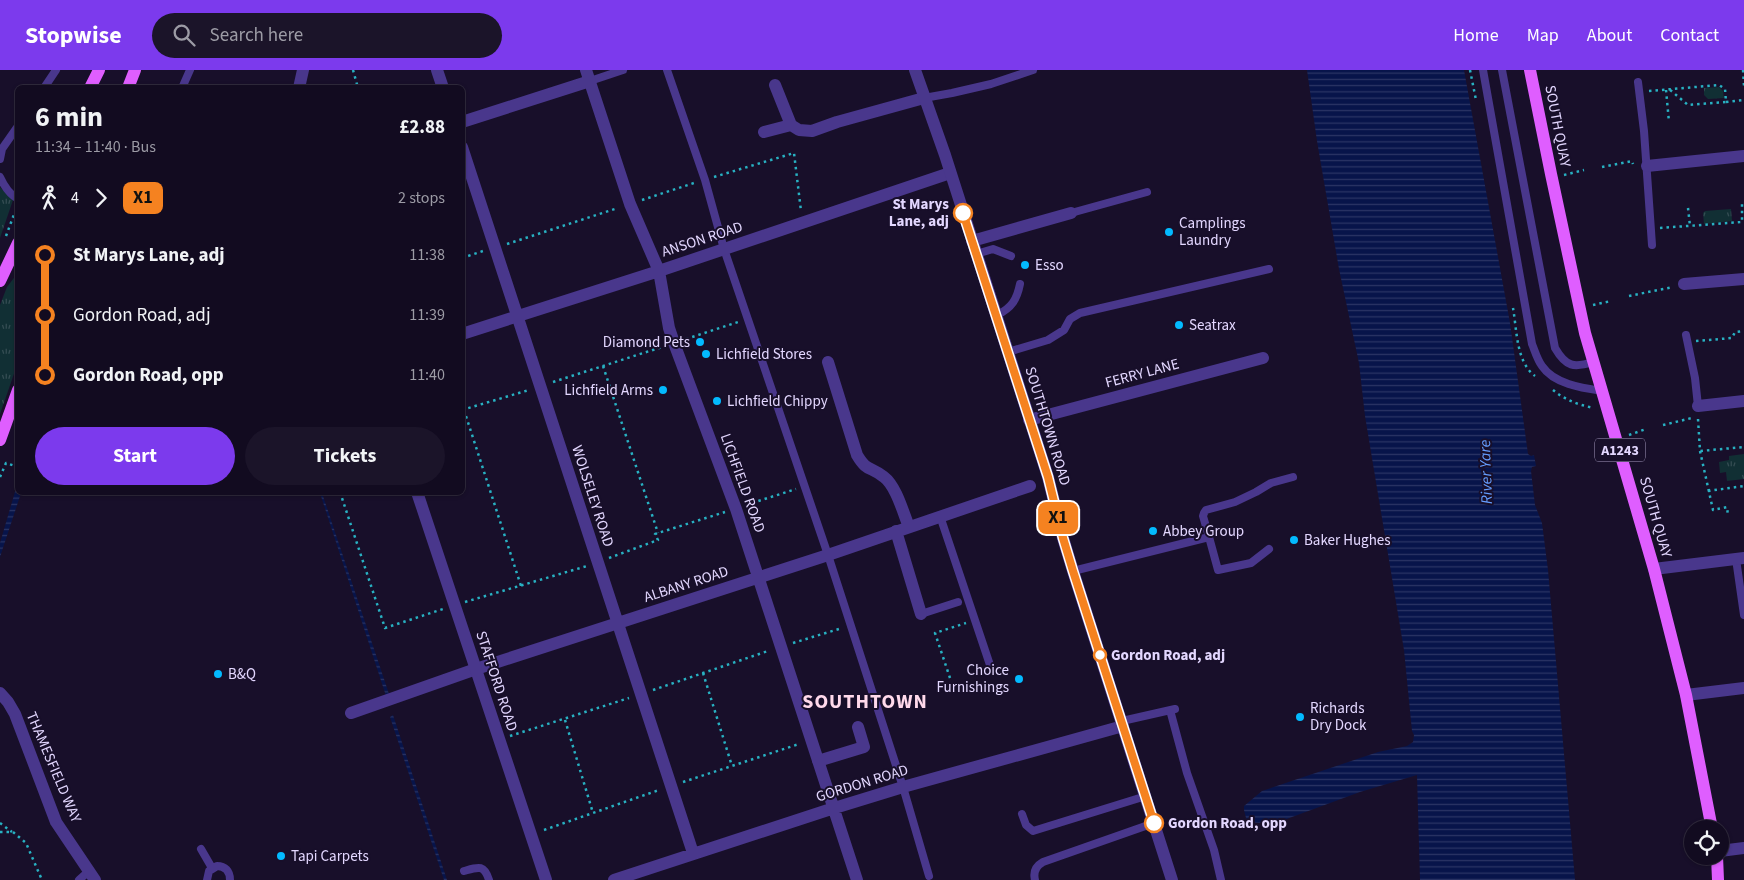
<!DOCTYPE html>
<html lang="en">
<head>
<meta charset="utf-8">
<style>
	:root { --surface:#120b20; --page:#1b1429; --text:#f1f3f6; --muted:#9c9ba5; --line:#312b3e; --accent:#7c3aed }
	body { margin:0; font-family:"Source Sans 3",sans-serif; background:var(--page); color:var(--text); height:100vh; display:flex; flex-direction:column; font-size:19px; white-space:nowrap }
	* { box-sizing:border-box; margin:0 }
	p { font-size:16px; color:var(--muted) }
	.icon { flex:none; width:28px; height:28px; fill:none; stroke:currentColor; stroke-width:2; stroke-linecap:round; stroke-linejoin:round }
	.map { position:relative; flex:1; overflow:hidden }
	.drawer { position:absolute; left:15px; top:15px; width:450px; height:410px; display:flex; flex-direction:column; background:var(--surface); border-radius:8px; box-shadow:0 1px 4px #0004,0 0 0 1px var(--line) }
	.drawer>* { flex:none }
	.badge { padding:0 10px; border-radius:8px; font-size:18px; line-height:32px }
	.controls { position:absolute; left:1684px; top:750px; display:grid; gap:10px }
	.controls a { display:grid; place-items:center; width:45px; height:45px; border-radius:50%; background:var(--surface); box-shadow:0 1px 4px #0004,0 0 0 1px var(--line); font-size:25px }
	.map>.badge { position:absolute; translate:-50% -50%; box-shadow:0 0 0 2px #fff }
	.legs { display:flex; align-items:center; gap:8px; height:55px; padding:0 20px; font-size:16px }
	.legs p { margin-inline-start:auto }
	.overview { display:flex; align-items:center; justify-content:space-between; height:85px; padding:0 20px }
	h1 { font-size:28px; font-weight:700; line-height:38px }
	.primary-button { display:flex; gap:10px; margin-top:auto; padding:10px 20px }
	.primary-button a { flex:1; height:58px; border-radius:30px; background:var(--accent); color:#fff; font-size:20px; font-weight:700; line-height:58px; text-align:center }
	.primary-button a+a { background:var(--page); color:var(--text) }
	ul { padding:0 20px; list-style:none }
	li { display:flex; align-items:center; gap:18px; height:60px; font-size:19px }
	li i { display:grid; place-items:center; width:8px; height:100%; margin:0 6px; background:currentColor }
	li i::after { content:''; width:12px; height:12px; margin:-6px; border:4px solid; border-radius:50%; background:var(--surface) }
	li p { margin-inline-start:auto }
	li:first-child i { background:linear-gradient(#0000 50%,currentColor 0) }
	li:last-child i { background:linear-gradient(currentColor 50%,#0000 0) }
	header { display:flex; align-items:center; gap:30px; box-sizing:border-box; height:70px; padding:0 25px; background:var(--accent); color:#fff }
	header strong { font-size:24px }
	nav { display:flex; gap:28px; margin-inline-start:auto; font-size:18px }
	.search { width:350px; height:45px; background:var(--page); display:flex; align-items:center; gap:12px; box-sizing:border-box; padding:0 18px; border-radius:28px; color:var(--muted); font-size:19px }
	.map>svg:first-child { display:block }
	.grass { fill:url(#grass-tufts) }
	.water { fill:url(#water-rules) }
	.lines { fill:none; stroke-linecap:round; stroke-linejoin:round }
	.path { stroke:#28b1c2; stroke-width:2.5; stroke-dasharray:2.5 4; stroke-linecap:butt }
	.service { stroke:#49378c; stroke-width:8 }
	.minor { stroke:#49378c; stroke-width:12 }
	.tertiary { stroke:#49378c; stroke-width:12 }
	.primary { stroke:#df5eff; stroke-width:12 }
	.line-1-casing { stroke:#fff; stroke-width:11 }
	.line-1 { stroke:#f58220; stroke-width:8 }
	.stop-1-dot { fill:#fff; stroke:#f58220; stroke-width:2.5 }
	.poi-dot { fill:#03baff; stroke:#180f2a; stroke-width:2 }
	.labels { text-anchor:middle; stroke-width:4; stroke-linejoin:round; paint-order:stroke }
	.shield { fill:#180f2a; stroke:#a69bbf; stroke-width:1 }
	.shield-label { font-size:14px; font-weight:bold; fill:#e3d7ff }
	.street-label { font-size:15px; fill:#e3d7ff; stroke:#180f2a }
	.stop-label { font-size:15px; font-weight:bold; fill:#e3d7ff; stroke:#180f2a; text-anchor:start }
	.poi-label { font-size:15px; fill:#e3d7ff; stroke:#180f2a; text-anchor:start }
	.water-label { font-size:16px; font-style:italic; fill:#659dff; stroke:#180f2a }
	.district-label { font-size:20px; font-weight:bold; letter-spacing:1px; fill:#ffd9eb; stroke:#180f2a }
</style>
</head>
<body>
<header>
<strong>Stopwise</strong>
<div class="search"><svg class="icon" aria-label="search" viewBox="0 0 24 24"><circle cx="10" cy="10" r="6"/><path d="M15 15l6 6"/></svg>Search here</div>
<nav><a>Home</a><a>Map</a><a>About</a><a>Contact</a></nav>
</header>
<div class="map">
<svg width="1744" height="810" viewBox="0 0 1744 810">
	<defs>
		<pattern id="grass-tufts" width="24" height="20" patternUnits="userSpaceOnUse" patternTransform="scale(1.25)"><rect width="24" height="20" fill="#112f34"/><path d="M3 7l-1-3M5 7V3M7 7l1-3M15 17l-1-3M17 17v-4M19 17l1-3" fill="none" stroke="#344c52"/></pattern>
		<pattern id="water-rules" width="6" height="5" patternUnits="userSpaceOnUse" patternTransform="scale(1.25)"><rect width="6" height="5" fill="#07144a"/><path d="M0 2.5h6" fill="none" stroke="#2b3565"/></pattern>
	</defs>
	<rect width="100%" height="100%" fill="#180f2a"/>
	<path class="grass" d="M1719 17 1723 21 1724 28 1708 29 1704 25V18Z
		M0 117 13 130 0 168Z
		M1731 139 1732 151 1704 154 1703 143 1705 141Z
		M17 204V295L0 344V235L7 217Z
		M1744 384V409L1727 411 1726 402 1720 403 1719 392 1729 390V386Z"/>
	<path class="water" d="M1307 0H1464L1510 253 1528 384 1531 386 1534 385 1536 396 1532 397 1531 401 1535 435 1542 453 1548 500 1575 810H1420L1417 705 1360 722 1273 754 1247 752 1244 740V736L1262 721 1378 682 1407 676 1413 672 1414 665 1412 661 1404 580 1365 346 1359 293 1339 199 1317 71Z
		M17 415 18 422 21 423 0 487V473Z
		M320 423H322L389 624 386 626Z
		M393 645 447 810H444L390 647Z"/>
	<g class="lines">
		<path class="path" d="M353 0 358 18
			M1470 0 1476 30
			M1743 0 1744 16
			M1666 20 1669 52
			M1649 21 1719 15 1725 19 1726 32 1688 35 1669 19
			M1726 32 1744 30
			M1602 97 1632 91 1633 94
			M1564 105 1584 100
			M714 107 794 83 801 141
			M642 130 697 112
			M1688 138 1690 156
			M1660 158 1742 152V134H1744
			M6 166 16 139
			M507 174 618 138
			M462 188 483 181
			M1629 226 1673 217
			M1593 235 1611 231
			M1513 238C1517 260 1516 292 1535 306
			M686 269 738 252
			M1696 271 1732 268 1735 262 1744 261
			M603 296 658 463
			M553 312 662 277
			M1553 320C1565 330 1579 335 1594 338
			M462 340 529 320
			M464 340 521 516
			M1698 349 1700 381 1744 377
			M1663 355 1692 348
			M1629 365 1646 359
			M1700 381 1713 440 1727 437 1728 446
			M0 407 6 393 18 397
			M1708 421 1744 416
			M340 422 385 558 443 539
			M746 435 796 419
			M609 488 658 470 655 464 725 442
			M465 532 587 496
			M793 573 842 558
			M703 603 732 696
			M950 608 935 563 966 553
			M653 620 768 581
			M565 650 593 743
			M510 666 629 628
			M683 712 799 674
			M0 753 12 762
			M544 760 659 720
			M0 762H13L26 773 42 810"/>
		<path class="service" d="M667 0 705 110 724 179 828 485 903 717 929 806
			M1483 0 1532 274C1535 281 1537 289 1542 296 1554 314 1582 318 1602 321
			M1502 0 1555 278C1566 297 1574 298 1593 292
			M590 11 623 0
			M1638 12 1644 61 1652 175
			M44 18 56 0
			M182 18 190 0
			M924 28 952 23 991 14 1033 0
			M0 89 2 79 18 56
			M0 107C4 116 9 124 18 129
			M1071 143 1147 122
			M976 184 993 179 1011 186
			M997 245C1012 238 1017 229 1020 214
			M1686 265 1695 308 1698 336
			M1008 282 1048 270 1064 260 1070 249 1080 243 1269 199
			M940 446 990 595
			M1209 467 1203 446 1204 443 1206 440 1235 432 1256 422 1271 413 1293 407
			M1736 489 1744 545
			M1073 501 1209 467 1218 500 1251 493 1269 479
			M921 544 958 532
			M1170 640 1187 703 1214 780 1221 810
			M1122 651 1175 639
			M1022 744 1026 755 1033 761 1146 726
			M201 779 212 798
			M464 801C478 797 484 794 489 810
			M79 810 89 801
			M207 810 209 801 217 796C225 796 230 801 230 810
			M1035 810C1033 802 1036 796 1043 792L1154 753"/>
		<path class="minor" d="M437 0 443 18
			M586 0 630 134 659 201 669 258 674 273 736 439 857 810
			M775 15 791 55 799 60 812 61 837 52 924 28
			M462 52 590 11
			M764 62 791 55
			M462 77 693 783
			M1647 96 1744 86
			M972 171 1071 143
			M1684 214 1744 209
			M462 264 659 201 950 103
			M828 292 857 385C867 402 870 396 884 407 896 416 903 442 909 457
			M1698 336 1744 331
			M1029 350 1263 288
			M896 461 921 544
			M1654 499 1744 488
			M0 623 8 632 15 644 56 752 95 810
			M1686 625 1744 618
			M351 643 476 599 828 485 1030 416
			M818 691 864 677 858 657
			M1720 781 1744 778
			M614 810 828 740 903 717 1123 656"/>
		<path class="tertiary" d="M915 0 945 85 1048 407 1063 468 1073 501 1172 810
			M299 18 303 0
			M417 422 546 810"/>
		<path class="primary" d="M1530 0 1551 104 1585 263 1654 499 1686 625 1712 759
			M90 18 99 0
			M128 18 135 0
			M0 211 18 173
			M0 370 18 320
			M1717 786 1718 810"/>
	</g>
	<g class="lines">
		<defs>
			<path id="line-1" d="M963 143 1048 407 1063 468 1073 501 1154 753"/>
		</defs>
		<use href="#line-1" class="line-1-casing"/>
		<use href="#line-1" class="line-1"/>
	</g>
	<g class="stop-1-dot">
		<circle cx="963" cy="143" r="9"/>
		<circle cx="1100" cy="585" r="6"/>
		<circle cx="1154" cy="753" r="9"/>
	</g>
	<g class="poi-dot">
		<circle cx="1169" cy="162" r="5"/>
		<circle cx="1025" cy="195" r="5"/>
		<circle cx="1179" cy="255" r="5"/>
		<circle cx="700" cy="272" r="5"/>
		<circle cx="706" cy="284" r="5"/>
		<circle cx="663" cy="320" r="5"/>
		<circle cx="717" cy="331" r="5"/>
		<circle cx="1153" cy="461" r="5"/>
		<circle cx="1294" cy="470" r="5"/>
		<circle cx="218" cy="604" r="5"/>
		<circle cx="1019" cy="609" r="5"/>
		<circle cx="1300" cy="647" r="5"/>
		<circle cx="281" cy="786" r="5"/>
	</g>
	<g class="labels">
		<rect class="shield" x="1595" y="368.5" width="50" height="23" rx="4"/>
		<g class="shield-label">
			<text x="1620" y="385">A1243</text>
		</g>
		<g class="street-label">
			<text transform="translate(1558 56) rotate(79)" y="5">SOUTH QUAY</text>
			<text transform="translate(702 169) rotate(-18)" y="5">ANSON ROAD</text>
			<text transform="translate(1142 303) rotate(-15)" y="5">FERRY LANE</text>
			<text transform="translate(1048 356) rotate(73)" y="5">SOUTHTOWN ROAD</text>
			<text transform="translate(743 413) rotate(70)" y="5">LICHFIELD ROAD</text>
			<text transform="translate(593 426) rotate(72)" y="5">WOLSELEY ROAD</text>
			<text transform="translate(1656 447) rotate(74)" y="5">SOUTH QUAY</text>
			<text transform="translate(686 514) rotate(-18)" y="5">ALBANY ROAD</text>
			<text transform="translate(497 611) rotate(72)" y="5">STAFFORD ROAD</text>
			<text transform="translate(54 697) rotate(67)" y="5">THAMESFIELD WAY</text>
			<text transform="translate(862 713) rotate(-17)" y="5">GORDON ROAD</text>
		</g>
		<g class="stop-label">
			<text x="949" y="139" text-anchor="end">St Marys<tspan x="949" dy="17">Lane, adj</tspan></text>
			<text x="1111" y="590">Gordon Road, adj</text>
			<text x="1168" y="758">Gordon Road, opp</text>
		</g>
		<g class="poi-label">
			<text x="1179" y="158">Camplings<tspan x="1179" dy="17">Laundry</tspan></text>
			<text x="1035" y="200">Esso</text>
			<text x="1189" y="260">Seatrax</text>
			<text x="690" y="277" text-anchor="end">Diamond Pets</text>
			<text x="716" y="289">Lichfield Stores</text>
			<text x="653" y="325" text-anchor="end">Lichfield Arms</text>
			<text x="727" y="336">Lichfield Chippy</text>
			<text x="1163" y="466">Abbey Group</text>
			<text x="1304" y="475">Baker Hughes</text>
			<text x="1009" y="605" text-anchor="end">Choice<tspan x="1009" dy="17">Furnishings</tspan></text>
			<text x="228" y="609">B&amp;Q</text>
			<text x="1310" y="643">Richards<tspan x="1310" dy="17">Dry Dock</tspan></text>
			<text x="291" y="791">Tapi Carpets</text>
		</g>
		<g class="water-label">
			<text transform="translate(1485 402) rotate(-92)" y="6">River Yare</text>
		</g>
		<g class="district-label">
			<text x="865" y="638">SOUTHTOWN</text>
		</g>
	</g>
</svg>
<div class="controls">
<a><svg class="icon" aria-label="locate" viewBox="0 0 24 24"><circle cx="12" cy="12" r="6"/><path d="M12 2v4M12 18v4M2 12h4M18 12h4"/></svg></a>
</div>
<b class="badge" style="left:1058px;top:448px;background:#f58220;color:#111">X1</b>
<section class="drawer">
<div class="overview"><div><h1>6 min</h1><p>11:34 – 11:40 · Bus</p></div><b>£2.88</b></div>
<div class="legs"><svg class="icon" aria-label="walk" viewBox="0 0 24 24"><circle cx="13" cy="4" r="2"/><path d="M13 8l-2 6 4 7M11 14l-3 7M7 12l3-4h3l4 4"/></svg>4<svg class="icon" aria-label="forward" viewBox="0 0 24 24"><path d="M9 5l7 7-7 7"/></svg><b class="badge" style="background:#f58220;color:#111">X1</b><p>2 stops</p></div>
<ul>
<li><i style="color:#f58220"></i><b>St Marys Lane, adj</b><p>11:38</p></li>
<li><i style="color:#f58220"></i><span>Gordon Road, adj</span><p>11:39</p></li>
<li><i style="color:#f58220"></i><b>Gordon Road, opp</b><p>11:40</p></li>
</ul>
<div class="primary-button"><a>Start</a><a>Tickets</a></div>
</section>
</div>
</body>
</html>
